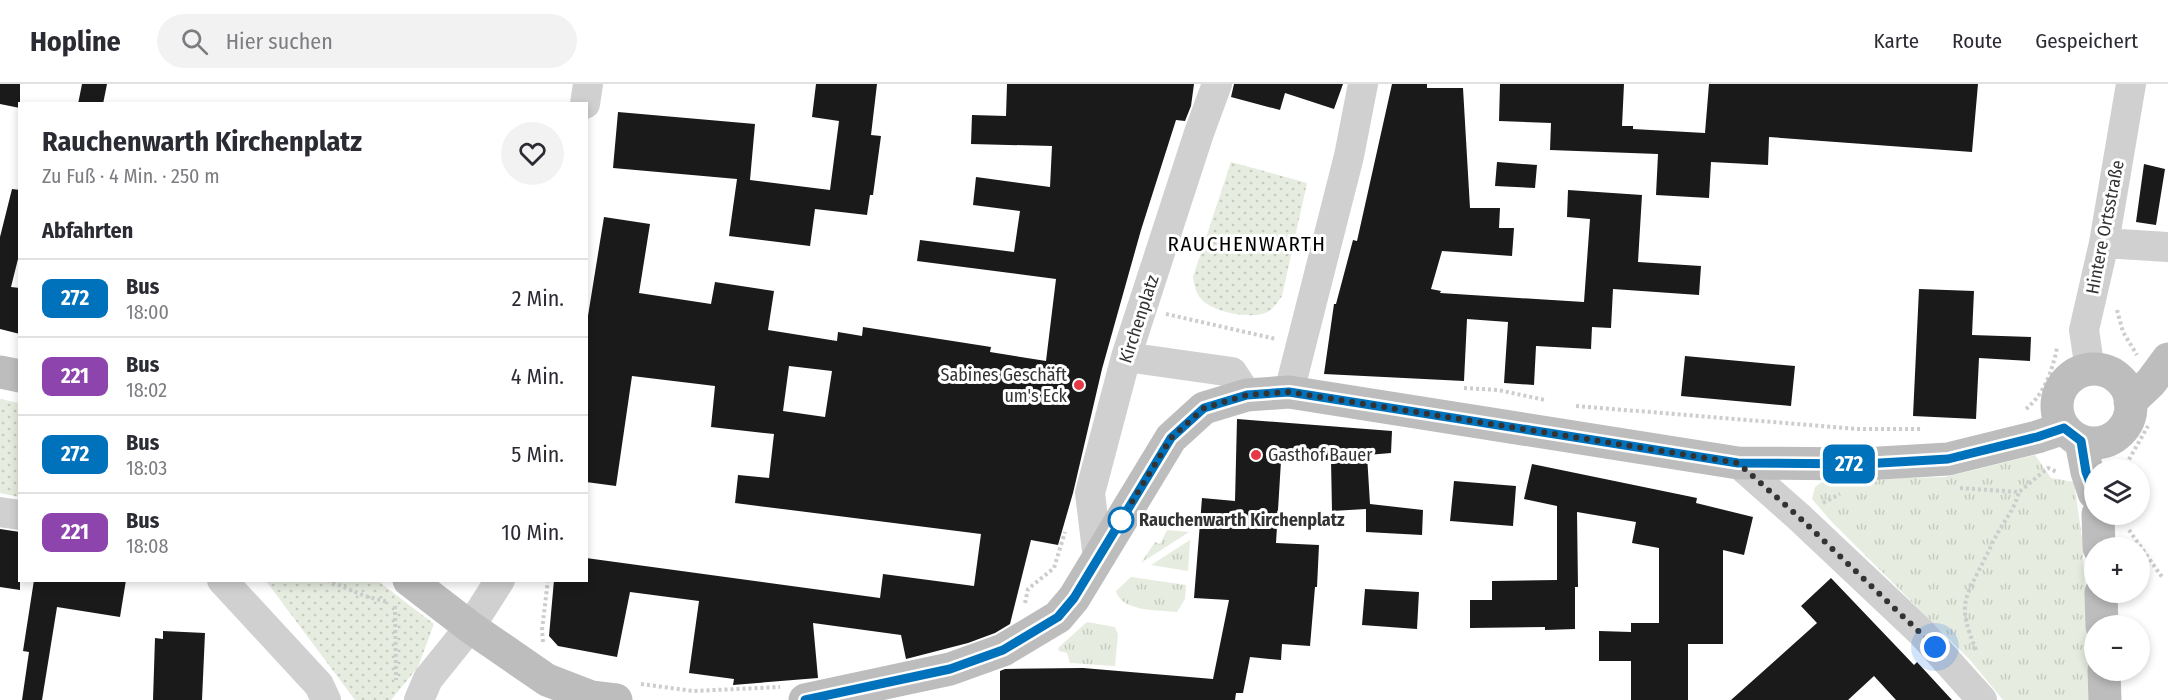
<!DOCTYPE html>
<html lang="de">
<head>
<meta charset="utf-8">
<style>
	:root { --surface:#fff; --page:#f2f2f3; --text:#2b2b33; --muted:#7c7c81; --line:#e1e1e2 }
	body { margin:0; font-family:"Fira Sans Condensed",sans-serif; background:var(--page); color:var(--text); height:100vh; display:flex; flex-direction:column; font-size:22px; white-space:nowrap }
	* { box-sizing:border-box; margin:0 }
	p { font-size:20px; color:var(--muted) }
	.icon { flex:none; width:33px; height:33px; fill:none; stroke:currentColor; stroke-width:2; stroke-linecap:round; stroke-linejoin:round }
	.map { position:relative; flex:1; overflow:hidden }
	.drawer { position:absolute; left:18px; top:18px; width:570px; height:480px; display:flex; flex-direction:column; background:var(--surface); border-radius:0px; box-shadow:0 3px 9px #0003 }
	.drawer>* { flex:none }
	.badge { padding:0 12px; border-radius:9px; font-size:21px; line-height:39px }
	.tools { position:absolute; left:2084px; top:375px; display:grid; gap:12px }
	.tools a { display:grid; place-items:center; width:66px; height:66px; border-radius:50%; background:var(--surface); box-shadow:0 3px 9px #0003; font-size:30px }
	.you { position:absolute; width:30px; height:30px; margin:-15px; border:4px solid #fff; border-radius:50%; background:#1a73e8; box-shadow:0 0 0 9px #1a73e833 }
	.map>.badge { position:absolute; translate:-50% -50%; box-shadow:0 0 0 3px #fff }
	h2 { padding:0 24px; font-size:22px; line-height:54px }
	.round { display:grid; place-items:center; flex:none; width:63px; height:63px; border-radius:32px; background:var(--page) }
	.summary { display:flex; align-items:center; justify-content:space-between; height:102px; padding:0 24px }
	h1 { font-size:28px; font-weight:700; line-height:45px }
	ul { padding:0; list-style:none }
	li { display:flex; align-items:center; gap:18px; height:78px; padding:0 24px; border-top:2px solid var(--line) }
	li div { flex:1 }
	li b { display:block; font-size:22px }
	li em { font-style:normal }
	li .badge { min-width:66px; font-weight:700; text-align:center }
	header { display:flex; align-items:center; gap:36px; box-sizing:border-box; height:84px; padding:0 30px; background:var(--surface); border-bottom:2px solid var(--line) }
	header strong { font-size:28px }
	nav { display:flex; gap:33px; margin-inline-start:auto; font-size:21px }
	.search { width:420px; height:54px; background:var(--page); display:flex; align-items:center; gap:15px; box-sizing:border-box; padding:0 21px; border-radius:33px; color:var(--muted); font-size:22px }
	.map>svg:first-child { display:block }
	.grass { fill:url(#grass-tufts) }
	.park { fill:url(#park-dots) }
	.building { fill:#1a1a1a; fill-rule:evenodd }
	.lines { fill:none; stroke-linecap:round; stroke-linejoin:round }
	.path { stroke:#cdcdcd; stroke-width:4; stroke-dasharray:3 3; stroke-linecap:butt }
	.street { stroke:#d0d0d0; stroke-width:30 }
	.secondary { stroke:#bdbdbd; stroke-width:33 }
	.line-casing { stroke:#fff; stroke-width:14 }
	.line { stroke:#0072bc; stroke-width:9 }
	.walk { stroke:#333; stroke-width:6; stroke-dasharray:0 10.8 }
	.poi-dot { fill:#e63946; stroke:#fff; stroke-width:2 }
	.stop-dot { fill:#fff; stroke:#0072bc; stroke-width:3 }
	.labels { text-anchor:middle; stroke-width:6; stroke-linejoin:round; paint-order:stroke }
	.street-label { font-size:18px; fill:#333; stroke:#fff }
	.poi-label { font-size:18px; fill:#333; stroke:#fff; text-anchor:end }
	.stop-label { font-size:18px; font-weight:bold; fill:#333; stroke:#fff; text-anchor:start }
	.quarter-label { font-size:21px; letter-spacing:1.5px; fill:#000; stroke:#fff }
</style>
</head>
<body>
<header>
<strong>Hopline</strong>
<div class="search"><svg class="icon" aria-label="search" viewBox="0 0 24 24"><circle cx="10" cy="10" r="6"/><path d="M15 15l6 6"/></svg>Hier suchen</div>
<nav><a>Karte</a><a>Route</a><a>Gespeichert</a></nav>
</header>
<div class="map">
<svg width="2168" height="616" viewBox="0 0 2168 616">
	<defs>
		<pattern id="grass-tufts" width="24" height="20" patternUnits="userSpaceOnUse" patternTransform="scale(1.5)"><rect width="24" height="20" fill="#e6ecdf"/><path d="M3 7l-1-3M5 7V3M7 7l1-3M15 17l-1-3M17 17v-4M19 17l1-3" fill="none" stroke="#c6cbc0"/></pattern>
		<pattern id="park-dots" width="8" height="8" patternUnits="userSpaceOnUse" patternTransform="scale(1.5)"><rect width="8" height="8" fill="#e6ecdf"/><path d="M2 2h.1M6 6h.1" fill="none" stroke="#c6cbc0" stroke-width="1.8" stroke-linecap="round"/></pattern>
	</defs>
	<rect width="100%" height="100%" fill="#fff"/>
	<path class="grass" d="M2035 371 2051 394 2074 398 2082 454 2091 616H2003L1970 576 1831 437 1812 415 1815 403 1825 396 1945 393Z
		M1167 446 1189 448 1141 479 1155 458 1160 460Z
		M1190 456 1188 487 1151 481Z
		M1131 493 1186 501 1185 515 1177 528C1159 526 1121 528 1116 507Z
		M1087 538 1115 543 1118 550 1115 582 1070 579 1067 569 1059 567 1058 564Z"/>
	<path class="park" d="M1231 78 1307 99 1282 212C1277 219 1273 226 1265 229 1249 235 1213 228 1201 215 1196 209 1194 200 1193 193Z
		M0 315 19 319V413L0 409Z
		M266 497H378L434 540 418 583 391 616H355Z"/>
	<path class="building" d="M0 0H20V24L0 20Z
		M82 0H107L103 20H78Z
		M816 0H877L871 51 881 52 873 111H870L867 131 815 125 810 162 729 152 737 95 613 84 618 28 755 40 750 96 830 106 839 37 812 33Z
		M1007 0H1194L1191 22 1185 37 1176 36 1141 146 1102 285 1073 409 1058 461 1031 456 1010 540 995 549 968 559 906 575 901 551 813 539 818 594 733 601 734 595 689 589 699 517 630 508 617 573 558 562 549 552 554 496H586V474L880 514 883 490 974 502 981 450 735 419 738 391 769 394 774 350 711 343 715 302 632 292 616 402 586 398V244L604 133 650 140 639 209 711 220 715 198 774 207 768 246 837 257 838 248 862 252 863 243 991 263 990 268 1046 277 1056 195 917 177 920 156 1014 168 1020 127 973 121 976 93 1050 103 1052 62 971 60 972 31 1006 32ZM789 282 832 287 825 333 783 327Z
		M1234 0H1343L1334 25 1285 9 1280 26 1231 13Z
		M1392 0H1427V4H1463L1470 124H1500L1499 144H1514L1512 172 1442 167 1431 205 1441 207 1440 209 1584 218 1590 135 1567 133 1568 106 1642 111 1638 178 1701 182 1699 211 1613 205 1611 244 1592 243 1591 265 1536 262 1534 301 1504 299 1508 238 1467 235 1464 297 1324 290 1334 220H1336L1353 156 1357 157Z
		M1500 0H1624L1622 42H1633V45L1705 49 1709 0H1978L1972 68 1769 53 1768 81 1711 78 1709 114 1656 111 1658 70 1550 66 1551 39 1499 37Z
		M1497 78 1537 81 1535 104 1495 102Z
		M2144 80 2165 85 2156 141 2136 138Z
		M12 105 20 106V167L11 203 20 204V250L0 245V153Z
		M1919 205 1974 207 1972 251 2031 253 2030 277 1979 274 1976 335 1913 332Z
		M1685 272 1795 282 1791 322 1681 312Z
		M1237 335 1392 347 1391 369 1367 371 1370 420 1423 426 1422 451 1366 448V425L1332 427 1331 376 1281 377 1276 459 1319 461 1317 503H1315L1310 562 1282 560 1281 576 1250 573 1243 609H1236L1235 616H1000V587L1005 585 1083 584 1213 595 1229 516 1194 514 1202 414 1235 417Z
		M1532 380 1697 414 1696 419 1753 433 1744 471 1723 466V560H1688V616H1631V577H1599V547L1631 548V539H1659V464L1632 459 1636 438 1577 428 1578 503H1575V545L1545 546V543L1470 544V516H1492V497L1557 496V422L1524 415Z
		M1454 397 1516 402 1513 442 1450 437Z
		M0 445 20 448V506L0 503Z
		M1831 494 1914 581 1917 578 1952 616H1896L1874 592 1848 616H1731L1817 539 1801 522Z
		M34 496H126L120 533 57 523 42 616H22L29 568 23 567Z
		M1365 505 1419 508 1417 545 1362 541Z
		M163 547 205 549 202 616H153L155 554 163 555Z"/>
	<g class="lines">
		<path class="path" d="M2117 226 2123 248 2137 271
			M1166 230 1276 255
			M1464 304 1498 306 1545 316
			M1576 322 1858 345H1922
			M2026 325C2045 309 2052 287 2057 264
			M2123 386 2148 342
			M1960 404 2019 408 2048 384 2057 388
			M1823 419 1840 410
			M2129 446 2162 493
			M327 496 365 512 388 518
			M1025 519 1028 505 1054 484 1065 448
			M395 522 396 596
			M543 558 542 546 548 496
			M1976 566C1957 519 1964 517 1985 474 1990 465 1994 455 2000 445 2008 432 2015 423 2019 408
			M641 600 693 607 780 603"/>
		<path class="street" d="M585 20 588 0
			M2104 159 2168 163
			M1126 273 1232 288 1247 311
			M2090 286 2084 246 2104 159 2131 0
			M1289 308 1349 72 1363 0
			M1738 379 1799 433 1922 549 1982 616
			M0 428 20 431
			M1098 475 1090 409 1126 273 1199 49 1217 0
			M222 496 319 601 326 616
			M419 616 428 595 470 543 500 496"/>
		<path class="secondary" d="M2057 322a37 37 0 1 1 74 0a37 37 0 1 1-74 0Z
			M0 288 20 292
			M2130 318 2151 298 2168 275
			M2081 357 2087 388 2094 409
			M2098 430 2099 464
			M409 496 470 543 547 596 591 613 616 616
			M2101 508 2102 542
			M2104 586 2105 616
			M805 616 950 585 1003 566 1058 533 1074 514 1171 354 1204 324 1247 311 1289 308 1738 379 1863 380 1948 375 2037 353 2064 344"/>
	</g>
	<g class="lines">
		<defs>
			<path id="line" d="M805 616 950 585 1003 566 1058 533 1074 514 1171 354 1204 324 1247 311 1289 308 1738 379 1863 380 1948 375 2037 353 2064 344 2081 357 2086 388 2094 409"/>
		</defs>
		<use href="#line" class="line-casing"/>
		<use href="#line" class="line"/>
		<path class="walk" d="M1121 436 1171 354 1204 324 1247 311 1289 308 1738 379 1799 433 1935 563"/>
	</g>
	<g class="poi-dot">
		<circle cx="1079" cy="301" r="6"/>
		<circle cx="1256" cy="371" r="6"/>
	</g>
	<circle class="stop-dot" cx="1121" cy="436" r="12"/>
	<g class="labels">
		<g class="street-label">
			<text transform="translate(2105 143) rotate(-79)" y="6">Hintere Ortsstraße</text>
			<text transform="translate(1139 235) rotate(-72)" y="6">Kirchenplatz</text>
		</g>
		<g class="poi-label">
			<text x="1067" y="297">Sabines Geschäft<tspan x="1067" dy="21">um's Eck</tspan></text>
			<text x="1268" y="377" text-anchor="start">Gasthof Bauer</text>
		</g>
		<g class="stop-label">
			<text x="1139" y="442">Rauchenwarth Kirchenplatz</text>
		</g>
		<g class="quarter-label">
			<text x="1247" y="167">RAUCHENWARTH</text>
		</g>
	</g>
</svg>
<div class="tools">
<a><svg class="icon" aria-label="layers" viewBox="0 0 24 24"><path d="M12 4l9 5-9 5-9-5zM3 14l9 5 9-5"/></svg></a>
<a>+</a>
<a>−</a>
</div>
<div class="you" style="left:1935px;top:563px"></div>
<b class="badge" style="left:1849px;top:380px;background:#0072bc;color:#fff">272</b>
<section class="drawer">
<div class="summary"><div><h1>Rauchenwarth Kirchenplatz</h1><p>Zu Fuß · 4 Min. · 250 m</p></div><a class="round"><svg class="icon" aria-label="heart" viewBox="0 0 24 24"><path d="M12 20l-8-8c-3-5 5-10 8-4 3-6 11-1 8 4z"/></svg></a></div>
<h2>Abfahrten</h2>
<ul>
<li><span class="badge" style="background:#0072bc;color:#fff">272</span><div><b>Bus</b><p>18:00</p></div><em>2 Min.</em></li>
<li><span class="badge" style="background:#8e44ad;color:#fff">221</span><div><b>Bus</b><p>18:02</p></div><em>4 Min.</em></li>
<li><span class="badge" style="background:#0072bc;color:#fff">272</span><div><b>Bus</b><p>18:03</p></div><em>5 Min.</em></li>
<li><span class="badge" style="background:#8e44ad;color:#fff">221</span><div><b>Bus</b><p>18:08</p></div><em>10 Min.</em></li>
</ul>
</section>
</div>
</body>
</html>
